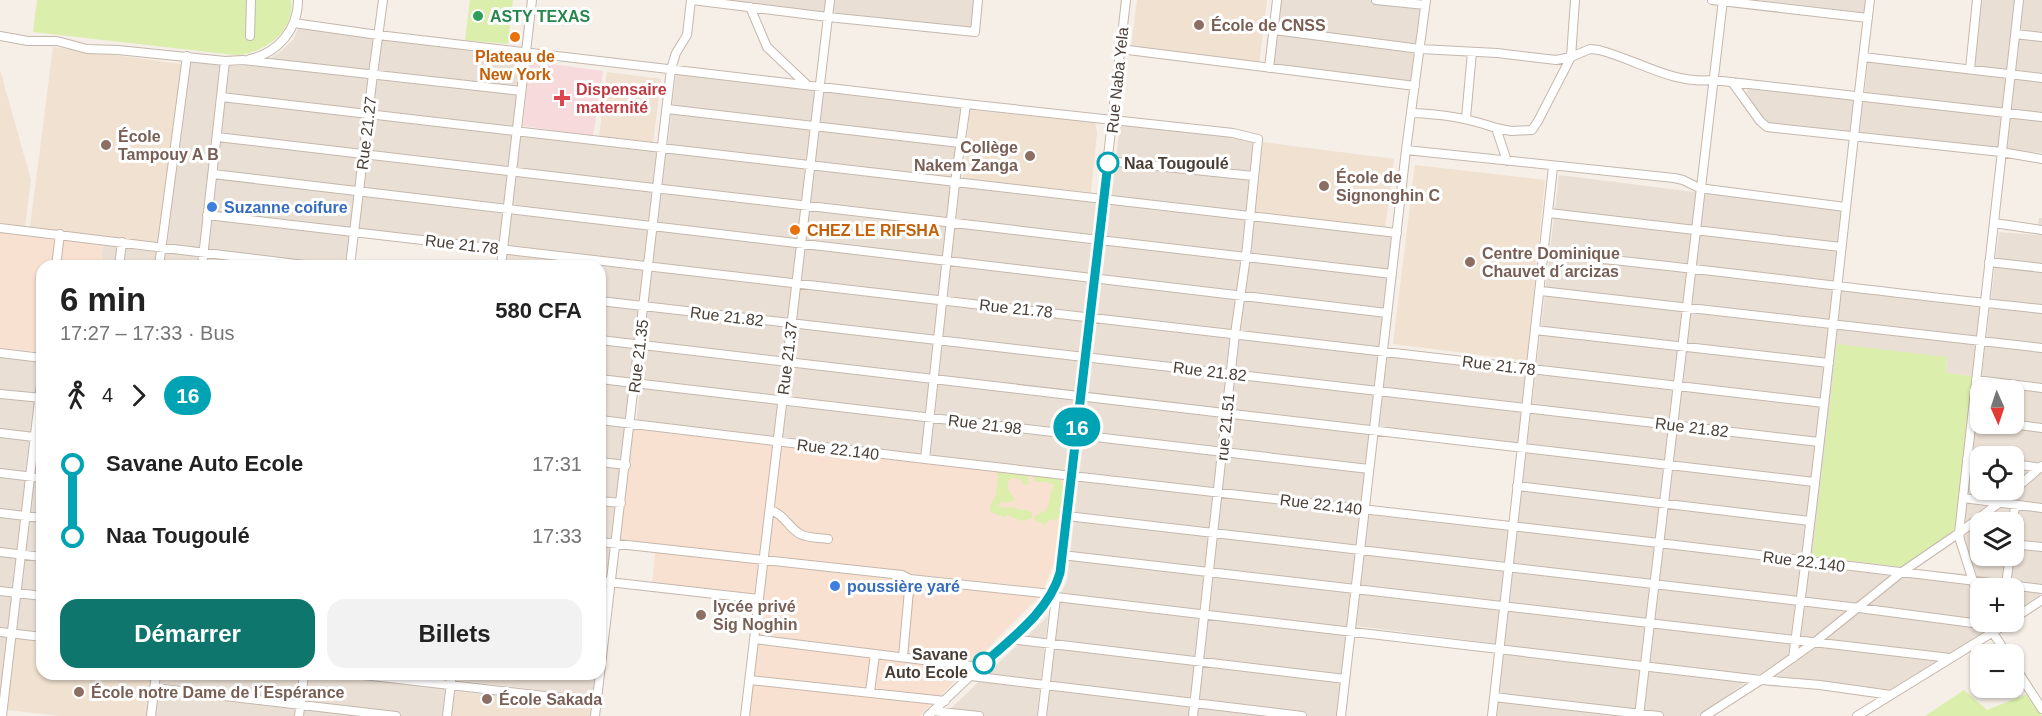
<!DOCTYPE html>
<html lang="fr">
<head>
<meta charset="utf-8">
<style>
	:root { --surface:#fff; --page:#f2f2f2; --text:#222; --muted:#767676; --accent:#0f766e }
	body { margin:0; font-family:Helvetica,sans-serif; background:var(--page); color:var(--text); height:100vh; display:flex; flex-direction:column; font-size:22px; white-space:nowrap }
	* { box-sizing:border-box; margin:0 }
	p { font-size:20px; color:var(--muted) }
	.icon { flex:none; width:33px; height:33px; fill:none; stroke:currentColor; stroke-width:2; stroke-linecap:round; stroke-linejoin:round }
	.map { position:relative; flex:1; overflow:hidden }
	.drawer { position:absolute; left:36px; top:260px; width:570px; height:420px; display:flex; flex-direction:column; background:var(--surface); border-radius:18px; box-shadow:0 2px 4px #0004 }
	.drawer>* { flex:none }
	.badge { padding:0 12px; border-radius:20px; font-size:21px; line-height:39px }
	.needle { width:39px; rotate:177deg }
	.buttons { position:absolute; left:1970px; top:380px; display:grid; gap:12px }
	.buttons a { display:grid; place-items:center; width:54px; height:54px; border-radius:12px; background:var(--surface); box-shadow:0 2px 4px #0004; font-size:30px }
	.map>.badge { position:absolute; translate:-50% -50%; box-shadow:0 0 0 3px #fff }
	.legs { display:flex; align-items:center; gap:9px; height:66px; padding:0 24px; font-size:20px }
	.legs p { margin-inline-start:auto }
	.headline { display:flex; align-items:center; justify-content:space-between; height:102px; padding:0 24px }
	h1 { font-size:33px; font-weight:600; line-height:45px }
	.primary-button { display:flex; gap:12px; margin-top:auto; padding:12px 24px }
	.primary-button a { flex:1; height:69px; border-radius:18px; background:var(--accent); color:#fff; font-size:24px; font-weight:600; line-height:69px; text-align:center }
	.primary-button a+a { background:var(--page); color:var(--text) }
	ul { padding:0 24px; list-style:none }
	li { display:flex; align-items:center; gap:21px; height:72px; font-size:22px }
	li i { display:grid; place-items:center; width:9px; height:100%; margin:0 8px; background:currentColor }
	li i::after { content:''; width:15px; height:15px; margin:-8px; border:4px solid; border-radius:50%; background:var(--surface) }
	li p { margin-inline-start:auto }
	li:first-child i { background:linear-gradient(#0000 50%,currentColor 0) }
	li:last-child i { background:linear-gradient(currentColor 50%,#0000 0) }
	.map>svg:first-child { display:block }
	.residential { fill:#eadfd5; fill-rule:evenodd }
	.commercial { fill:#f9e1d1 }
	.education { fill:#f0e1d0 }
	.medical { fill:#f7dadb }
	.green { fill:#dbeeac }
	.lines { fill:none; stroke-linecap:round; stroke-linejoin:round }
	.minor-casing { stroke:#c5b7ac; stroke-width:10 }
	.minor { stroke:#fff; stroke-width:8 }
	.line-1-casing { stroke:#fff; stroke-width:14 }
	.line-1 { stroke:#00a3b4; stroke-width:9 }
	.leisure-dot { fill:#2e9e5b; stroke:#fff; stroke-width:2 }
	.education-dot { fill:#8d6e63; stroke:#fff; stroke-width:2 }
	.food-dot { fill:#e8710a; stroke:#fff; stroke-width:2 }
	.health-dot { fill:#e0444e; stroke:#fff; stroke-width:2 }
	.stop-1-dot { fill:#fff; stroke:#00a3b4; stroke-width:3 }
	.shop-dot { fill:#3f7fe0; stroke:#fff; stroke-width:2 }
	.labels { text-anchor:middle; stroke-width:6; stroke-linejoin:round; paint-order:stroke }
	.leisure-label { font-size:16px; font-weight:bold; fill:#27864d; stroke:#fff; text-anchor:start }
	.education-label { font-size:16px; font-weight:bold; fill:#785e54; stroke:#fff; text-anchor:start }
	.food-label { font-size:16px; font-weight:bold; fill:#c56008; stroke:#fff }
	.street-label { font-size:16px; fill:#493e35; stroke:#fff }
	.health-label { font-size:16px; font-weight:bold; fill:#be3a42; stroke:#fff; text-anchor:start }
	.stop-label { font-size:16px; font-weight:bold; fill:#493e35; stroke:#fff; text-anchor:start }
	.shop-label { font-size:16px; font-weight:bold; fill:#366cbe; stroke:#fff; text-anchor:start }
</style>
</head>
<body>
<div class="map">
<svg width="2042" height="716" viewBox="0 0 2042 716">
	<rect width="100%" height="100%" fill="#f5efe7"/>
	<path class="residential" d="M720 0H976L973 28Z
		M1277 0H1421L1412 82 1270 65Z
		M1756 0H1868L1867 13Z
		M1981 0H2042V153L1766 124 1747 93 1748 89 1864 101 1868 61 1973 73Z
		M298 28 521 55 514 133 667 151 676 73 964 106 954 186 1096 201 1066 472 636 421 641 382 600 377V266L506 265 508 246 354 229 349 265H334L167 245 190 62 238 66 259 64 271 58 281 51 294 39Z
		M1120 124 1255 138 1245 219 1395 236 1380 356 1527 371 1519 444 1373 427 1362 514 1509 530 1498 644 1349 625 1337 716H1045L1057 601 1067 581Z
		M1559 175 1845 211 1837 290 1983 306 1973 376 1946 373 1947 357 1812 556 1914 569 1967 574 1980 612V621H1984L1987 631 1893 690 1757 674 1699 716H1495Z
		M2039 218H2042V593L2013 613V588H1982L1962 539 1963 525 1980 392V423H2013V390H1980L1999 232 2036 235ZM1980 456H2013V489H1980ZM1980 522H2013V555H1980Z
		M103 244 147 251 275 265 101 266Z
		M0 357 42 362V641L16 638 7 710 0 709Z
		M600 381 633 385 631 429 602 698 449 679 444 716H145L150 674H600Z
		M1048 616 1037 716H943Z"/>
	<path class="commercial" d="M0 232 103 244 101 265 42 266V352L0 348Z
		M631 429 1064 477 1057 553 1053 566 1044 588 908 574 900 654 758 637 762 597 652 584 656 544 619 539Z
		M913 578 1043 593 920 716H748L756 642 905 659Z"/>
	<path class="education" d="M1137 0H1267L1259 64 1131 49Z
		M53 47 181 64 160 244 30 227Z
		M0 70 31 180 25 226 0 223Z
		M607 72 661 79 653 143 599 137Z
		M970 110 1095 122 1097 133 1091 192 963 180Z
		M1263 142 1394 159 1385 230 1254 213Z
		M1415 165 1545 180 1527 361 1393 344Z
		M16 638 42 641V674H150L145 716H60L7 710Z
		M453 691 591 706 590 716H450Z"/>
	<path class="medical" d="M529 61 603 71 593 136 523 126Z"/>
	<path class="green" d="M37 0H291C295 32 264 54 235 55L33 32Z
		M470 0H513L508 44 465 40Z
		M1837 344 1947 357 1946 373 1973 376 1955 533 1902 567 1812 556Z
		M995 470 1027 473 1029 484 1024 485 1021 479 1011 478 1008 482V489L1015 500 1007 503 1002 501 998 505 1003 508 1011 507 1032 512V518L1022 521 1008 515 1004 517 990 512 991 503 996 495 998 475Z
		M1032 475 1059 478C1064 486 1067 492 1062 501L1063 505 1058 509 1061 512 1058 519 1049 520 1044 525 1033 518C1037 514 1042 513 1046 510 1050 506 1049 493 1054 485L1046 482H1036Z
		M1964 690 1987 710 2027 694 2042 716H1925Z"/>
	<g class="lines">
		<defs>
			<path id="minor" d="M692 0 828 17 975 32 978 0
				M1376 0 1425 5
				M1712 0 1868 18
				M750 7 767 47 806 84
				M294 23 378 35 966 104 1233 133 1258 139 1246 256 1235 334 1193 716
				M1274 30 1420 49 1497 53 1556 60 1571 57 1590 49 1599 50C1638 60 1670 84 1713 80L2042 117
				M2015 34 2042 37
				M0 36 28 41H57L87 49 118 50 225 61 243 60 521 91
				M250 36 251 0
				M1120 49 1415 86
				M1863 57 2042 78
				M250 59C278 53 298 29 298 0
				M1269 68 1277 0
				M1970 69 1977 0
				M1732 82 1760 121 1767 127 2001 152 2042 159
				M221 97 1397 233
				M667 109 960 143
				M1411 113C1443 114 1467 118 1496 128L1507 161
				M1466 118 1472 52
				M1496 128 1511 131 1532 130 1538 121 1571 57 1575 0
				M217 137 1392 274
				M1406 150 1674 178 1683 180 1699 188 1845 207
				M1108 161 1253 176
				M213 174 1387 313
				M1549 213 1841 247
				M207 215 1824 403
				M1994 223 2042 230
				M0 228 313 266
				M1545 253C1711 269 1876 292 2042 309
				M1989 262 2042 268
				M56 266 60 234
				M119 266 122 242
				M159 266 187 56
				M202 266 225 61
				M350 266 373 74 383 0
				M501 266 532 0
				M1541 291 2042 348
				M600 301 1819 442
				M1535 330 1829 363
				M600 340 1814 482
				M0 353 42 358
				M600 379 1369 469
				M1976 380 2042 388
				M0 394 42 398
				M600 420 925 459 1659 543 2042 589
				M2004 423 2042 428
				M0 433 42 438
				M925 459 955 183 966 104
				M1967 459 1980 460
				M600 462 626 465
				M2013 464 2042 468
				M0 473 42 478
				M1517 486 1810 521
				M1963 498 2042 508
				M600 501 621 503
				M770 510C784 514 788 527 800 534 807 538 820 538 828 539
				M0 513 42 518
				M1067 516 1859 608 1988 625
				M2013 523 2015 505
				M600 542 902 575 910 579 1052 594 1056 597 1761 680 1820 685 1891 695
				M2013 544 2042 547
				M0 552 42 557
				M1062 555 1950 658
				M600 581 759 599
				M2006 585 2010 555
				M0 591 42 596
				M1980 603 1960 540 1959 533 2019 0
				M2013 619 2042 600
				M1991 630 2007 654
				M0 632 42 637
				M754 639 980 667
				M1011 639 1345 679
				M903 657 910 579
				M1793 658C1823 439 1843 219 1870 0
				M2013 664 2042 709
				M355 674 597 702
				M971 676 1302 716
				M750 680 945 701
				M155 688 396 716
				M870 692 875 654
				M1494 697 1659 716
				M933 711 979 716
				M2 716 42 375
				M151 716 156 674
				M299 716 304 674
				M447 716 452 674
				M595 716 671 69 676 53 687 35 691 0
				M745 716 830 0
				M928 716 1043 607 1052 594 1060 573 1126 0
				M1042 716 1056 597
				M1341 716 1406 150 1426 0
				M1492 716 1553 167
				M1639 716 1723 0
				M1705 716 1761 680 1815 642 1902 572 1959 533 1999 503 2042 466
				M1857 716 2011 621"/>
		</defs>
		<use href="#minor" class="minor-casing"/>
		<use href="#minor" class="minor"/>
	</g>
	<g class="lines">
		<defs>
			<path id="line-1" d="M984 663C1013 637 1049 611 1060 573L1108 163"/>
		</defs>
		<use href="#line-1" class="line-1-casing"/>
		<use href="#line-1" class="line-1"/>
	</g>
	<circle class="leisure-dot" cx="478" cy="16" r="6"/>
	<g class="education-dot">
		<circle cx="1199" cy="25" r="6"/>
		<circle cx="106" cy="145" r="6"/>
		<circle cx="1030" cy="156" r="6"/>
		<circle cx="1324" cy="186" r="6"/>
		<circle cx="1470" cy="262" r="6"/>
		<circle cx="701" cy="615" r="6"/>
		<circle cx="79" cy="692" r="6"/>
		<circle cx="487" cy="699" r="6"/>
	</g>
	<g class="food-dot">
		<circle cx="515" cy="37" r="6"/>
		<circle cx="795" cy="230" r="6"/>
	</g>
	<path class="health-dot" d="M559 89h6v6h6v6h-6v6h-6v-6h-6v-6h6z"/>
	<g class="stop-1-dot">
		<circle cx="1108" cy="163" r="10"/>
		<circle cx="984" cy="663" r="10"/>
	</g>
	<g class="shop-dot">
		<circle cx="212" cy="207" r="6"/>
		<circle cx="835" cy="586" r="6"/>
	</g>
	<g class="labels">
		<g class="leisure-label">
			<text x="490" y="22">ASTY TEXAS</text>
		</g>
		<g class="education-label">
			<text x="1211" y="31">École de CNSS</text>
			<text x="118" y="142">École<tspan x="118" dy="18">Tampouy A B</tspan></text>
			<text x="1018" y="153" text-anchor="end">Collège<tspan x="1018" dy="18">Nakem Zanga</tspan></text>
			<text x="1336" y="183">École de<tspan x="1336" dy="18">Signonghin C</tspan></text>
			<text x="1482" y="259">Centre Dominique<tspan x="1482" dy="18">Chauvet d´arcizas</tspan></text>
			<text x="713" y="612">lycée privé<tspan x="713" dy="18">Sig Noghin</tspan></text>
			<text x="91" y="698">École notre Dame de l´Espérance</text>
			<text x="499" y="705">École Sakada</text>
		</g>
		<g class="food-label">
			<text x="515" y="62">Plateau de<tspan x="515" dy="18">New York</tspan></text>
			<text x="807" y="236" text-anchor="start">CHEZ LE RIFSHA</text>
		</g>
		<g class="street-label">
			<text transform="translate(1117 80) rotate(-84)" y="6">Rue Naba Yela</text>
			<text transform="translate(366 133) rotate(-83)" y="6">Rue 21.27</text>
			<text transform="translate(462 244) rotate(7)" y="6">Rue 21.78</text>
			<text transform="translate(1016 308) rotate(6)" y="6">Rue 21.78</text>
			<text transform="translate(727 316) rotate(7)" y="6">Rue 21.82</text>
			<text transform="translate(638 356) rotate(-83)" y="6">Rue 21.35</text>
			<text transform="translate(787 358) rotate(-83)" y="6">Rue 21.37</text>
			<text transform="translate(1499 365) rotate(7)" y="6">Rue 21.78</text>
			<text transform="translate(1210 371) rotate(7)" y="6">Rue 21.82</text>
			<text transform="translate(985 424) rotate(7)" y="6">Rue 21.98</text>
			<text transform="translate(1225 427) rotate(-84)" y="6">rue 21.51</text>
			<text transform="translate(1692 427) rotate(7)" y="6">Rue 21.82</text>
			<text transform="translate(838 449) rotate(7)" y="6">Rue 22.140</text>
			<text transform="translate(1321 504) rotate(7)" y="6">Rue 22.140</text>
			<text transform="translate(1804 561) rotate(7)" y="6">Rue 22.140</text>
		</g>
		<g class="health-label">
			<text x="576" y="95">Dispensaire<tspan x="576" dy="18">maternité</tspan></text>
		</g>
		<g class="stop-label">
			<text x="1124" y="169">Naa Tougoulé</text>
			<text x="968" y="660" text-anchor="end">Savane<tspan x="968" dy="18">Auto Ecole</tspan></text>
		</g>
		<g class="shop-label">
			<text x="224" y="213">Suzanne coifure</text>
			<text x="847" y="592">poussière yaré</text>
		</g>
	</g>
</svg>
<div class="buttons">
<a><svg class="needle" viewBox="-14 -14 28 28"><path d="M0-13l5 13h-10z" fill="#e53935"/><path d="M0 13l5-13h-10z" fill="#767676"/></svg></a>
<a><svg class="icon" aria-label="locate" viewBox="0 0 24 24"><circle cx="12" cy="12" r="6"/><path d="M12 2v4M12 18v4M2 12h4M18 12h4"/></svg></a>
<a><svg class="icon" aria-label="layers" viewBox="0 0 24 24"><path d="M12 4l9 5-9 5-9-5zM3 14l9 5 9-5"/></svg></a>
<a>+</a>
<a>−</a>
</div>
<b class="badge" style="left:1077px;top:427px;background:#00a3b4;color:#fff">16</b>
<section class="drawer">
<div class="headline"><div><h1>6 min</h1><p>17:27 – 17:33 · Bus</p></div><b>580 CFA</b></div>
<div class="legs"><svg class="icon" aria-label="walk" viewBox="0 0 24 24"><circle cx="13" cy="4" r="2"/><path d="M13 8l-2 6 4 7M11 14l-3 7M7 12l3-4h3l4 4"/></svg>4<svg class="icon" aria-label="forward" viewBox="0 0 24 24"><path d="M9 5l7 7-7 7"/></svg><b class="badge" style="background:#00a3b4;color:#fff">16</b></div>
<ul>
<li><i style="color:#00a3b4"></i><b>Savane Auto Ecole</b><p>17:31</p></li>
<li><i style="color:#00a3b4"></i><b>Naa Tougoulé</b><p>17:33</p></li>
</ul>
<div class="primary-button"><a>Démarrer</a><a>Billets</a></div>
</section>
</div>
</body>
</html>
